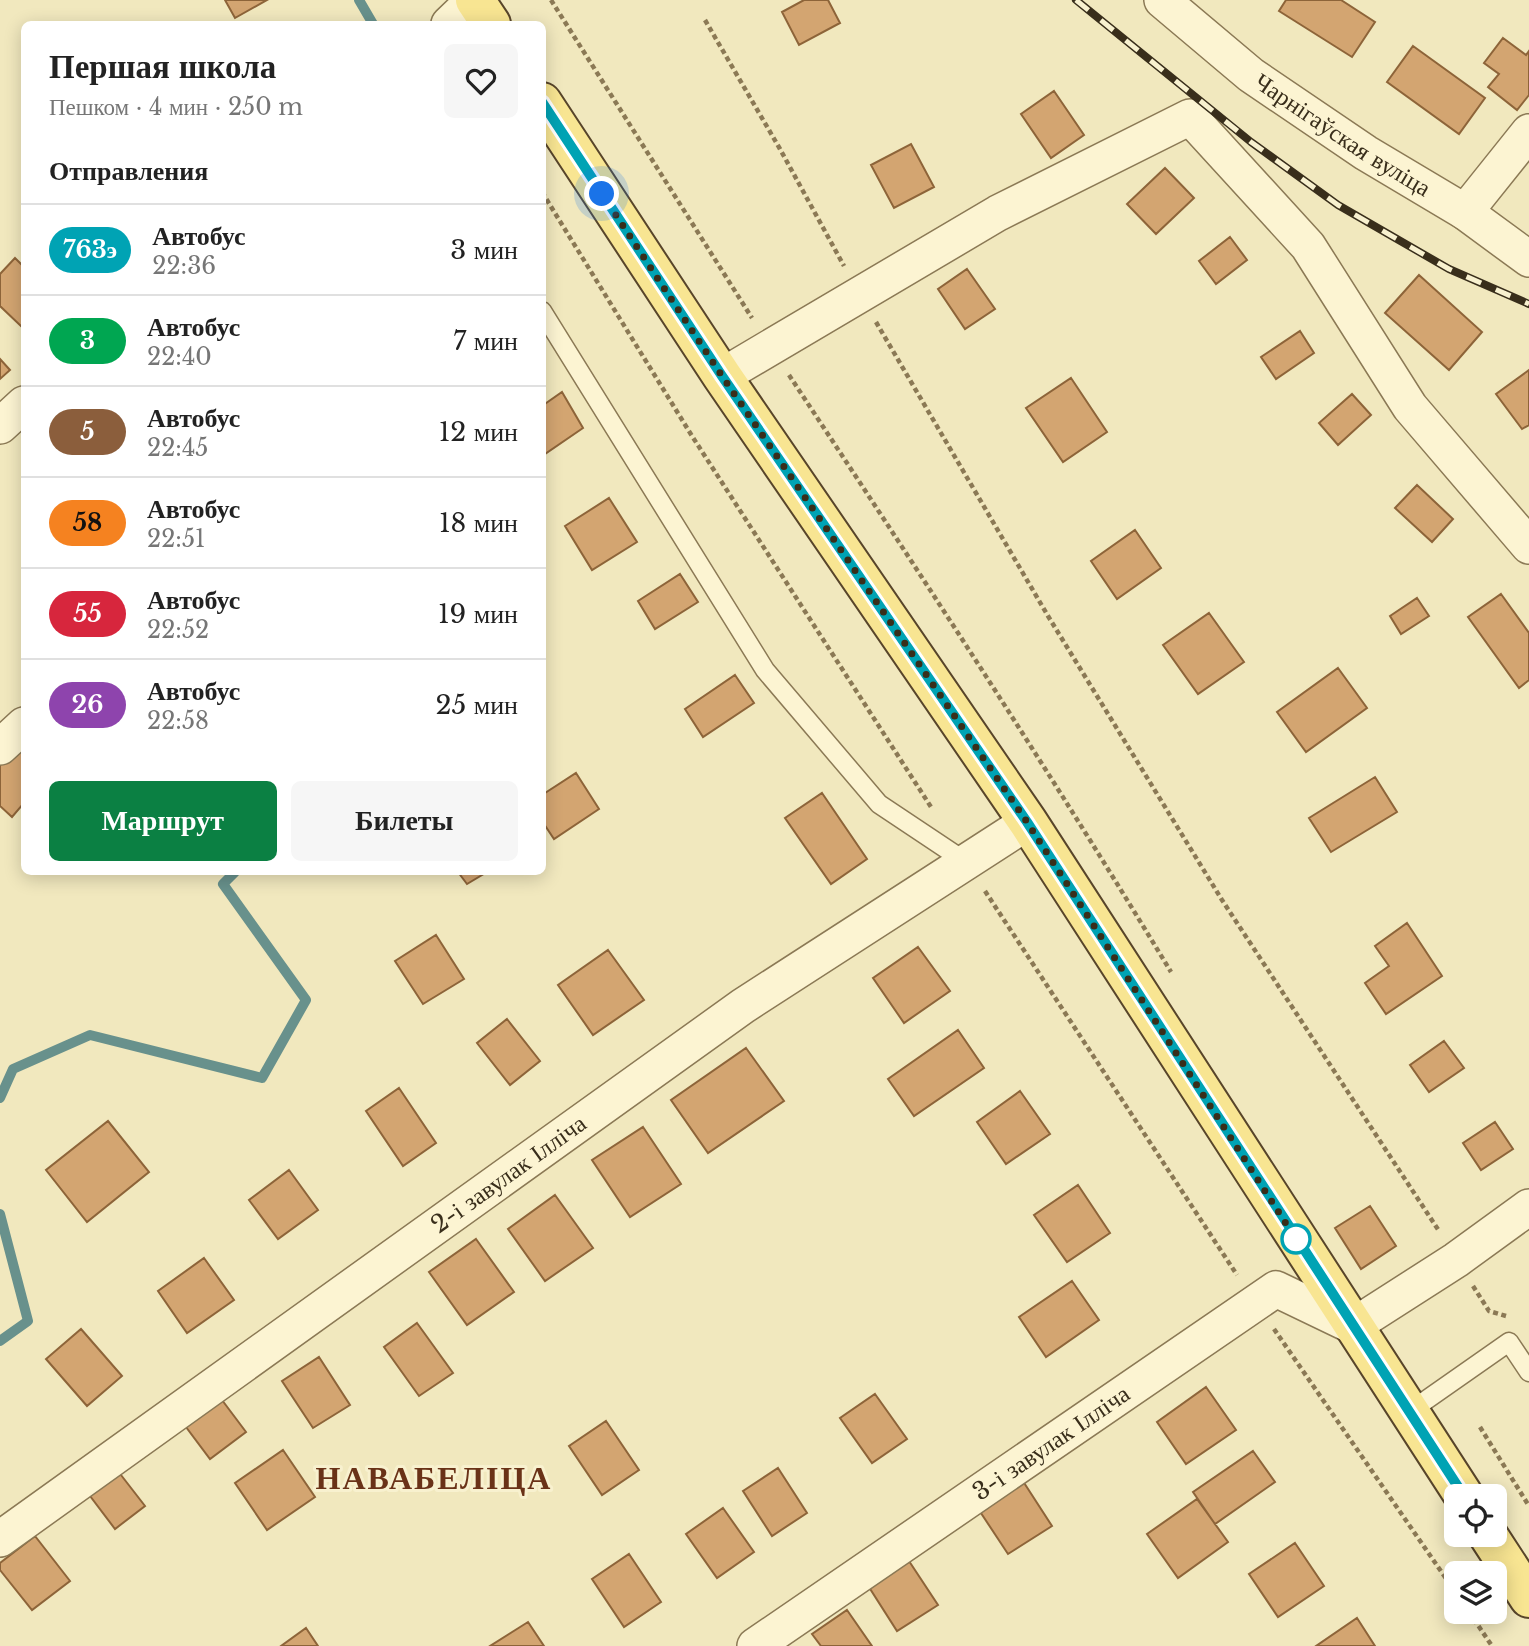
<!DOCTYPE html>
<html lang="ru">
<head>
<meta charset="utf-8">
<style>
	:root { --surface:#fff; --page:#f6f6f6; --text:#222; --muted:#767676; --line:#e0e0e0; --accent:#0b8043 }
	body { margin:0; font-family:"Libre Baskerville",serif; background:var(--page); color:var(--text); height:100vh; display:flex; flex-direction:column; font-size:26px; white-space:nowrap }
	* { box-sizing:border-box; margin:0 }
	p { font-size:23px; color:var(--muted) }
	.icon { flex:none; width:38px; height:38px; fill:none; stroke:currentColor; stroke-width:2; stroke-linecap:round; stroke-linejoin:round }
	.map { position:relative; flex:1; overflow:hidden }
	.sheet { position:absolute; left:21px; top:21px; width:525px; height:854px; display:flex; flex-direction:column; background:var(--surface); border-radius:10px; box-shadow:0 4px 18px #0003 }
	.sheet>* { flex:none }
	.badge { padding:0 14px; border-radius:23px; font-size:24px; line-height:46px }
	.fabs { position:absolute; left:1444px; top:1484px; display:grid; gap:14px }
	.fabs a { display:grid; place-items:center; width:63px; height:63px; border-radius:10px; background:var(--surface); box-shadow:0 4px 18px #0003; font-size:35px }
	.you { position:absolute; width:35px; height:35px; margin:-18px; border:5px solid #fff; border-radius:50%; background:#1a73e8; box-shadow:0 0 0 10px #1a73e833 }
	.map>.badge { position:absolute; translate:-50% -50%; box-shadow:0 0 0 4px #fff }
	h2 { padding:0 28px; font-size:26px; line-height:63px }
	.round { display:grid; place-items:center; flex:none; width:74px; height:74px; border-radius:10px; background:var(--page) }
	.headline { display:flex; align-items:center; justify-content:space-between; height:119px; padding:0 28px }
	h1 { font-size:33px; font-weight:700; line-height:52px }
	.action { display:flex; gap:14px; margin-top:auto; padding:14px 28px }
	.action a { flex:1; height:80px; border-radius:10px; background:var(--accent); color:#fff; font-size:28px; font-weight:700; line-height:80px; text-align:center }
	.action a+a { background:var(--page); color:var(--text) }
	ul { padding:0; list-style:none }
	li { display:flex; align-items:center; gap:21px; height:91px; padding:0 28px; border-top:2px solid var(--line) }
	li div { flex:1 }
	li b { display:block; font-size:26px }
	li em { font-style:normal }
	li .badge { min-width:77px; font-weight:700; text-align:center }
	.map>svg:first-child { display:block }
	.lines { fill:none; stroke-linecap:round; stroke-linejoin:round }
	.stream { stroke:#68918c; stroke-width:10 }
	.building { fill:#d3a571; stroke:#8d6439; stroke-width:2 }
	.service-casing { stroke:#8b7955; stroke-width:21 }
	.minor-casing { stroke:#8b7955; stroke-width:38 }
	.primary-casing { stroke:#58452a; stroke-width:42 }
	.path { stroke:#8b7955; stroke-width:4.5; stroke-dasharray:5 3.5; stroke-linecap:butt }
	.service { stroke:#fcf4d2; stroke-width:18 }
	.minor { stroke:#fcf4d2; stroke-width:35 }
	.primary { stroke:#f8e592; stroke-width:38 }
	.rail-casing { stroke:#392e1b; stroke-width:8 }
	.rail { stroke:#f8f1cf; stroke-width:5; stroke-dasharray:16; stroke-linecap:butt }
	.line-casing { stroke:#fff; stroke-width:16 }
	.line { stroke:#00a3b4; stroke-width:10 }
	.walk { stroke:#392e1b; stroke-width:7; stroke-dasharray:0 12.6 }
	.stop-dot { fill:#fff; stroke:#00a3b4; stroke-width:3.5 }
	.labels { text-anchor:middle; stroke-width:6; stroke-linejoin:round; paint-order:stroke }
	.street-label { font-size:24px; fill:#392e1b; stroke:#f8f1cf }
	.district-label { font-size:32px; font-weight:bold; letter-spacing:2px; fill:#6a3217; stroke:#f8f1cf }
</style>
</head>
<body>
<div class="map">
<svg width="1529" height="1646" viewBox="0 0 1529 1646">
	<rect width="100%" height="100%" fill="#f1e8be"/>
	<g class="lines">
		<path class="stream" d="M359 0 373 24
			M0 1098 13 1069 90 1035 262 1078 306 1000 223 884 235 872
			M0 1214 28 1321 0 1341"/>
	</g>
	<path class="building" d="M225 0H267L235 18Z
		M804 0H828L840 23 799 45 782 12Z
		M1286 0H1341L1375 22 1352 57 1279 11Z
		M1503 38 1526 55 1529 51V95L1517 110 1488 87 1499 74 1484 63Z
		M1413 46 1485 98 1459 134 1387 82Z
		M1054 91 1084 135 1051 158 1021 114Z
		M911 144 934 187 894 208 871 165Z
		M1165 168 1194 198 1156 234 1127 204Z
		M1230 237 1247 260 1216 284 1199 261Z
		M15 258 24 267V329L0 306V274Z
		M967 269 995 309 965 329 938 289Z
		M1419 275 1482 332 1449 370 1385 313Z
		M1300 331 1314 353 1276 379 1261 357Z
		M0 359 10 370 0 379Z
		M1529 370V425L1522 429 1496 394Z
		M1071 378 1107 432 1063 462 1026 408Z
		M562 392 583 428 542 456V406Z
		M1352 394 1371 415 1338 445 1319 423Z
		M1417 485 1453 519 1432 542 1395 508Z
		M609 498 637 542 592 570 565 526Z
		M1135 530 1161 568 1117 599 1091 561Z
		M680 574 698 602 655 629 638 601Z
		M1501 594 1529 633V680L1519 688 1468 617Z
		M1417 598 1429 616 1401 634 1390 616Z
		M1209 613 1244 662 1198 694 1163 645Z
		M1338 668 1367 708 1306 752 1277 712Z
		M735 675 754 703 703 737 685 709Z
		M24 739V803L12 817 0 806V764Z
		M576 773 599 809 554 839 542 821V795Z
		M1375 777 1397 812 1331 852 1309 818Z
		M822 793 867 859 831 884 785 818Z
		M458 872H487L467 884Z
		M1407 923 1442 976 1386 1014 1365 983 1389 966 1375 946Z
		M436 935 464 979 423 1004 395 961Z
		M918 947 950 991 904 1023 873 978Z
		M608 950 644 1000 593 1035 558 985Z
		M507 1019 540 1061 510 1085 477 1043Z
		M958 1030 984 1068 914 1116 888 1079Z
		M1444 1041 1464 1068 1429 1092 1410 1065Z
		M746 1048 784 1101 708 1153 671 1100Z
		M399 1088 436 1143 403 1166 366 1111Z
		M1020 1091 1050 1134 1006 1164 977 1122Z
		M108 1121 149 1172 87 1222 46 1170Z
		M1495 1122 1513 1149 1481 1170 1463 1143Z
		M643 1127 681 1184 630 1217 592 1160Z
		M289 1170 318 1210 278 1239 249 1200Z
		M1078 1185 1110 1233 1067 1262 1034 1215Z
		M555 1195 593 1248 545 1281 508 1229Z
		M1370 1206 1396 1246 1361 1269 1335 1228Z
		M476 1239 514 1292 467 1325 429 1272Z
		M204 1258 234 1300 187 1333 158 1291Z
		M1072 1281 1099 1320 1046 1357 1019 1317Z
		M417 1323 453 1373 419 1396 384 1347Z
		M81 1329 122 1376 87 1406 46 1359Z
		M319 1357 350 1405 313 1428 282 1381Z
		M1206 1387 1236 1430 1186 1464 1157 1422Z
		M875 1394 907 1439 872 1463 840 1418Z
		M219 1396 246 1432 210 1459 183 1423Z
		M606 1421 639 1470 602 1495 569 1446Z
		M283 1450 315 1497 267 1530 235 1483Z
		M1253 1451 1275 1482 1215 1524 1193 1492Z
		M114 1466 145 1506 115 1529 84 1488Z
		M778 1468 807 1513 772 1536 743 1491Z
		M1019 1475 1052 1526 1008 1554 975 1504Z
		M1197 1499 1228 1542 1178 1578 1147 1534Z
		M723 1508 754 1552 717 1578 686 1534Z
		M35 1536 70 1581 32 1610 0 1570V1563Z
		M1295 1543 1324 1586 1278 1617 1249 1574Z
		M629 1554 661 1602 624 1627 592 1579Z
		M907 1558 938 1605 897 1631 867 1584Z
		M847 1610 872 1646H821L812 1634Z
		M1357 1618 1375 1646H1316Z
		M528 1622 544 1646H490Z
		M306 1628 318 1646H281Z"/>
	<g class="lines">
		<defs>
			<path id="service" d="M542 311 765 670 879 804 966 862
				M1409 1412 1509 1342 1529 1372"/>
			<g id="minor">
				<path id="s1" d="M1162 0 1251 75 1366 153 1465 212 1529 259"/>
				<path d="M449 24 474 0"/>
				<path d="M1465 212 1529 132"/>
				<path d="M722 376 998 213 1190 117 1308 246 1410 407 1529 546"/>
				<path d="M0 426 24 404"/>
				<path d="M0 747 24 725"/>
				<path id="s2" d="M0 1539 743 1006 1028 822"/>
				<path id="s3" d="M755 1646 1276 1289 1353 1326 1456 1260 1529 1207"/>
			</g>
			<path id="primary" d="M475 0 491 24
				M542 102 722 376 1028 822 1464 1496
				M1488 1535 1529 1598"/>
		</defs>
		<use href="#service" class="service-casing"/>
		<use href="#minor" class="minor-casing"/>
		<use href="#primary" class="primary-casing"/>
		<path class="path" d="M551 0 752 318
			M705 20 780 149 844 266
			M542 192 692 436 931 807
			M876 322 1048 616 1222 900 1439 1231
			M789 375C919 572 1049 770 1171 972
			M985 891 1237 1275
			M1473 1286 1489 1311 1506 1316
			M1274 1329 1456 1593
			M1480 1427 1529 1506
			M1469 1612 1492 1646"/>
		<use href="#service" class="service"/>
		<use href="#minor" class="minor"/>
		<use href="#primary" class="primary"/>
		<defs>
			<path id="rail" d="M1076 0 1251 142 1338 205 1449 269 1529 304"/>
		</defs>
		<use href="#rail" class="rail-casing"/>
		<use href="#rail" class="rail"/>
	</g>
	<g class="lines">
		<defs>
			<path id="line" d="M542 102 722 376 1027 822 1464 1496"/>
		</defs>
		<use href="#line" class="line-casing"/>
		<use href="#line" class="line"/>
		<path class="walk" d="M602 194 722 376 1027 822 1296 1239"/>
	</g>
	<circle class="stop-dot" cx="1296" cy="1239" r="14"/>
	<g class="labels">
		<g class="street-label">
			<text dy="8" stroke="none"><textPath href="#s1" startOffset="226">Чарнігаўская вуліца</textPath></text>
			<text dy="8" stroke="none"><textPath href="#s2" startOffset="626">2-і завулак Ілліча</textPath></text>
			<text dy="8" stroke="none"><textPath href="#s3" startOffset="359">3-і завулак Ілліча</textPath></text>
		</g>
		<g class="district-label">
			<text x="434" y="1489">НАВАБЕЛІЦА</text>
		</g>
	</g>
</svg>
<div class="fabs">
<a><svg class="icon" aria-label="locate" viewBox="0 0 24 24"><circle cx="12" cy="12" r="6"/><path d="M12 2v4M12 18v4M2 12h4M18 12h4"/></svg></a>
<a><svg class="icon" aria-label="layers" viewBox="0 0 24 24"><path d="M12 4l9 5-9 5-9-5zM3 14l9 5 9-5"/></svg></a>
</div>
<div class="you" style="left:602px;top:194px"></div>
<section class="sheet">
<div class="headline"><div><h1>Першая школа</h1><p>Пешком · 4 мин · 250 m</p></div><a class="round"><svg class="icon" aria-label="heart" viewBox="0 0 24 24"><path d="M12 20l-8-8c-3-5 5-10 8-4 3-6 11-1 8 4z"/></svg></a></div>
<h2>Отправления</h2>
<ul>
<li><span class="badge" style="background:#00a3b4;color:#fff">763э</span><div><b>Автобус</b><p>22:36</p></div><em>3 мин</em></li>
<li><span class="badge" style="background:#00a651;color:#fff">3</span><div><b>Автобус</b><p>22:40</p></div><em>7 мин</em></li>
<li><span class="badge" style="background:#8b5e3c;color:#fff">5</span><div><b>Автобус</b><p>22:45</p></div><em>12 мин</em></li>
<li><span class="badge" style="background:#f58220;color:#111">58</span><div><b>Автобус</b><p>22:51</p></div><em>18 мин</em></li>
<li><span class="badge" style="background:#d7263d;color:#fff">55</span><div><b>Автобус</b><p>22:52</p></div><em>19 мин</em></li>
<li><span class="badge" style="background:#8e44ad;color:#fff">26</span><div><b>Автобус</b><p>22:58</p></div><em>25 мин</em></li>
</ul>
<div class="action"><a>Маршрут</a><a>Билеты</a></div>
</section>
</div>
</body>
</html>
